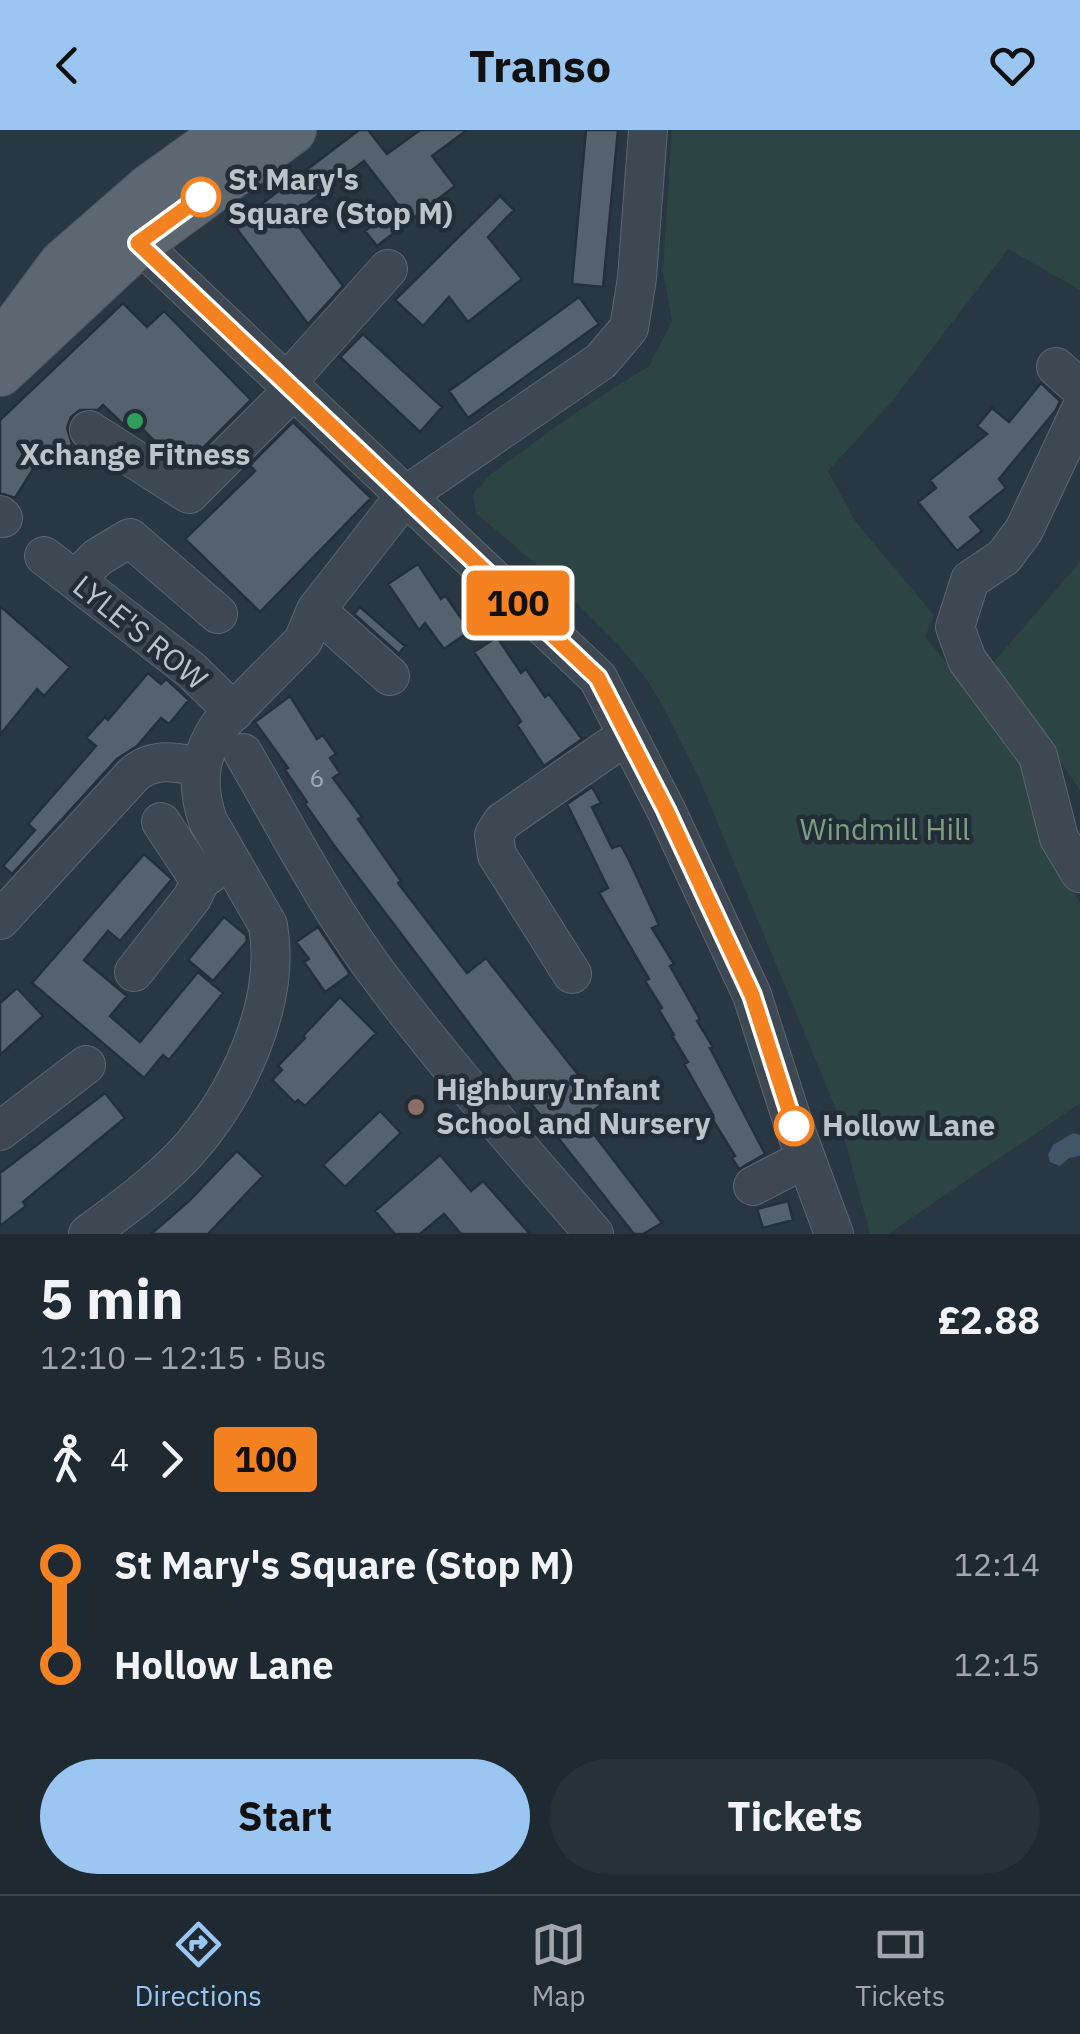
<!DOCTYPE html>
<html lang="en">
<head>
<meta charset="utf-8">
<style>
	:root { --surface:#1f2932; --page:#27313a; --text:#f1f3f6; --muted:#a1a6ac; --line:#3c454d; --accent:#9ac6f1 }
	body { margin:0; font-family:"IBM Plex Sans",sans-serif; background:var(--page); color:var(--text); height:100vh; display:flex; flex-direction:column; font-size:38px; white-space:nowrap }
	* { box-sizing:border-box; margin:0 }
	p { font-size:32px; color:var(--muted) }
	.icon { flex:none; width:55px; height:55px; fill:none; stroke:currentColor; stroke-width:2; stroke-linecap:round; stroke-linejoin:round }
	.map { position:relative; height:1104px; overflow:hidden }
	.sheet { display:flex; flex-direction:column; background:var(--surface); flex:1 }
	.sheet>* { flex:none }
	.badge { padding:0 20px; border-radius:8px; font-size:35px; line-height:65px }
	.map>.badge { position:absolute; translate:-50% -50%; box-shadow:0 0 0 5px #fff }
	.legs { display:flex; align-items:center; gap:15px; height:110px; padding:0 40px; font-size:32px }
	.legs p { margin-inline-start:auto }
	.overview { display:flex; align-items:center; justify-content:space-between; height:170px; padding:0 40px }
	h1 { font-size:55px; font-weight:700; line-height:75px }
	.action { display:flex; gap:20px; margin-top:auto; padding:20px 40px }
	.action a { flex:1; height:115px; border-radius:60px; background:var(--accent); color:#111; font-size:40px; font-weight:700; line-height:115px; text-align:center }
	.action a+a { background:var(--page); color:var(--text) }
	ul { padding:0 40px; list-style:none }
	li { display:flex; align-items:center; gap:35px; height:100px; font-size:38px }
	li i { display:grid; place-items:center; width:15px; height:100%; margin:0 12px; background:currentColor }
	li i::after { content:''; width:25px; height:25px; margin:-12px; border:8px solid; border-radius:50%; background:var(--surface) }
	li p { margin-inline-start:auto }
	li:first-child i { background:linear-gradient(#0000 50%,currentColor 0) }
	li:last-child i { background:linear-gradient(currentColor 50%,#0000 0) }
	header { display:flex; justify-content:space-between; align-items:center; height:130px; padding:0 40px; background:var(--accent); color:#111; font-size:45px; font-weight:700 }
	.dock { display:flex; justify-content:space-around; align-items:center; height:140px; border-top:2px solid var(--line); background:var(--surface); font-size:28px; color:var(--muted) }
	.dock a { display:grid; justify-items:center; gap:5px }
	.dock .on { color:var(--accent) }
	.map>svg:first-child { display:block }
	.green { fill:#2c4544 }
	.water { fill:#415669 }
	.building { fill:#55626e; stroke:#242f39; stroke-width:2.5 }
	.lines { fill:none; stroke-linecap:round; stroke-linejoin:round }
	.minor-casing { stroke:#5c666f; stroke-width:40 }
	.major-casing { stroke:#4a545e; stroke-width:50 }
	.minor { stroke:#3e4852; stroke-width:38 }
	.major { stroke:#5c6771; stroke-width:48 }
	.line-1-casing { stroke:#fff; stroke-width:22 }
	.line-1 { stroke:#f58220; stroke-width:15 }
	.stop-1-dot { fill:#fff; stroke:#f58220; stroke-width:5 }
	.leisure-dot { fill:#2e9e5b; stroke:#222d37; stroke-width:4 }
	.education-dot { fill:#8d6e63; stroke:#222d37; stroke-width:4 }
	.labels { text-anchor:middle; stroke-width:9; stroke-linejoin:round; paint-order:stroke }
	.number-label { font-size:25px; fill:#a2abb4 }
	.stop-label { font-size:30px; font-weight:bold; fill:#bbc3cb; stroke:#222d37; text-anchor:start }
	.poi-label { font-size:30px; font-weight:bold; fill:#bbc3cb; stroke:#222d37 }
	.street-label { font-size:30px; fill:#bbc3cb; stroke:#222d37 }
	.park-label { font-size:30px; fill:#7b9f7f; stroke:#222d37 }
</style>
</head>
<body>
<header><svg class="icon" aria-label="back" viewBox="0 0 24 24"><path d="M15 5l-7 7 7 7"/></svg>Transo<svg class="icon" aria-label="heart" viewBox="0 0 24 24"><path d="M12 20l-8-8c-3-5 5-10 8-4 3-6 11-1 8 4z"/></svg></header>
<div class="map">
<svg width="1080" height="1104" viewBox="0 0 1080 1104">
	<rect width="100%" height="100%" fill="#293742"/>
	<path class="green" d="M672 0H1080V160L1008 119 893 270 828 341 855 391 934 485 925 507 1021 623 1049 715 1080 773V973L888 1104H870L838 984 699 648 663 576 645 547 621 518 545 442 476 383 473 364 491 344 575 283 649 236 672 191 663 141Z
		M1080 432V660L992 534Z"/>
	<path class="water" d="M1073 1003 1080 1005V1026L1069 1028 1060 1036 1050 1032 1048 1025 1053 1015Z"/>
	<path class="building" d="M359 0H368L387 24 420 0H467L432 26 455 56 377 116 365 101 398 75 364 31 291 86 343 156 308 194 234 95Z
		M586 0H618L603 157 572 154Z
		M500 66 514 80 488 107 522 149 468 192 449 167 423 196 395 170Z
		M579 167 599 194 468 288 449 261Z
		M123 173 147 197 164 181 251 270 186 335 167 324 134 290 126 297 103 275 98 280H80L71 287 67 298 72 314 48 341 38 331 15 368 0 363V290Z
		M363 204 442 277 420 302 340 227Z
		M1041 253 1060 271 1056 280 999 349 1006 358 970 387 982 401 957 421 918 372 936 358 930 350 987 304 977 296 992 278 1009 292Z
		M293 292 371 368 260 482 185 409 255 341 250 335Z
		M418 434 441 469 445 465 470 501 444 519 425 493 419 500 388 454Z
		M0 476 70 537 44 566 37 559 0 605Z
		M360 477 405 516 399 524 354 484Z
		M497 507 521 543 526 539 545 567 549 564 582 609 544 636 517 595 521 591 474 522Z
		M148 543 161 554 166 549 189 570 169 594 161 588 137 616 117 629 12 744 3 736 35 700 28 694 96 616 86 608 105 587 108 590Z
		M290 566 317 609 323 605 336 624 330 628 340 643 333 648 362 687 358 689 401 751 398 753 467 843 486 828 580 947 601 975 582 989 662 1093 643 1104H634L502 937 333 714 305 674 307 672 285 640 288 638 255 592Z
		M592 657 601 673 592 677 612 718 621 715 630 732 659 795 652 798 674 834 670 836 700 889 697 891 713 917 710 918 765 1024 739 1039 732 1028 735 1026 711 987 713 985 684 934 688 932 672 906 674 905 659 880 662 878 645 851 649 849 599 763 608 758 567 674Z
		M144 724 172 749 120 811 108 801 84 830 127 866 110 886 140 912 198 842 223 863 169 930 163 925 144 948 32 853Z
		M224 787 246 805 247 811 213 851 188 830Z
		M318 797 350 844 325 862 304 832 309 829 296 812Z
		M17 858 43 886 0 925V873Z
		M340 867 376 903 305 976 298 970 295 973 272 950 282 940 278 936 305 908 303 906Z
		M105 963 125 988 23 1072 26 1076 0 1096V1043Z
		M380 981 401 1003 345 1057 323 1035Z
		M237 1021 263 1046 208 1104H151L189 1071Z
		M440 1025 471 1061 483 1051 530 1104H461L444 1084 420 1104H395L375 1081Z
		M788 1071 793 1090 763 1098 757 1079Z"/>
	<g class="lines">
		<defs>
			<path id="minor" d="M121 96 598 548 666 680 752 865 794 996 834 1104
				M1056 237 1080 258
				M287 252 388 139
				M1080 281 1024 400 1004 427 970 450 955 497 967 530 1038 626 1059 708 1080 743
				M89 300 189 364 294 259
				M0 385 3 388
				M44 426 191 540 234 582
				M75 450 98 427 130 408 218 484
				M316 480 390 546
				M243 623C285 695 324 771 374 839 442 931 519 1017 594 1104
				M161 692 200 751
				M0 790 134 644C155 627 175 632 200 637
				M134 842 192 768 200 751 230 729
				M572 844 497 725 494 705 502 692 627 605
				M0 1001 86 935
				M753 1056 805 1029
				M88 1104C121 1080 155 1055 183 1026 236 969 282 874 268 795L208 691C196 656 198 627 219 596L303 511 316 480 405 366 601 231 629 198 637 148 648 0"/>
			<path id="major" d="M17 196 63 134 149 59 231 0
				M0 242 138 113 292 0"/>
		</defs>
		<use href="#minor" class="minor-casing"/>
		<use href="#major" class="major-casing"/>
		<use href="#minor" class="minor"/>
		<use href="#major" class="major"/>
	</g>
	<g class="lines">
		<defs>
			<path id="line-1" d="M201 67 138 113 598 548 666 680 752 865 794 996"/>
		</defs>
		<use href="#line-1" class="line-1-casing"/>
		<use href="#line-1" class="line-1"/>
	</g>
	<g class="stop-1-dot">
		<circle cx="201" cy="67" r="18"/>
		<circle cx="794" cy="996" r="18"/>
	</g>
	<circle class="leisure-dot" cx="135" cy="291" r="10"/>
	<circle class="education-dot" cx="416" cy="977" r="10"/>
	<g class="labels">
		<g class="number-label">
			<text x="317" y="657">6</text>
		</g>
		<g class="stop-label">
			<text x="228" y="60">St Mary's<tspan x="228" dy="34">Square (Stop M)</tspan></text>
			<text x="822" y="1006">Hollow Lane</text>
		</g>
		<g class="poi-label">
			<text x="135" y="335">Xchange Fitness</text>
			<text x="436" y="970" text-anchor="start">Highbury Infant<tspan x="436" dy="34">School and Nursery</tspan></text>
		</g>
		<g class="street-label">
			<text transform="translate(140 503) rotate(39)" y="10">LYLE'S ROW</text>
		</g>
		<g class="park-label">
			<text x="885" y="710">Windmill Hill</text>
		</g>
	</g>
</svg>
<b class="badge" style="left:518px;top:473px;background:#f58220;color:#111">100</b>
</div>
<section class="sheet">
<div class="overview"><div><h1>5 min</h1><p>12:10 – 12:15 · Bus</p></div><b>£2.88</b></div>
<div class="legs"><svg class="icon" aria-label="walk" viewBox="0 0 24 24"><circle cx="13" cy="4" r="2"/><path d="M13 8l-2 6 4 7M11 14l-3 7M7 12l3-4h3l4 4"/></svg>4<svg class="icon" aria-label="forward" viewBox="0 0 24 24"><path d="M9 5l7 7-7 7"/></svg><b class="badge" style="background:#f58220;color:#111">100</b></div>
<ul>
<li><i style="color:#f58220"></i><b>St Mary's Square (Stop M)</b><p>12:14</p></li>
<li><i style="color:#f58220"></i><b>Hollow Lane</b><p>12:15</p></li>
</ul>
<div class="action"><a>Start</a><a>Tickets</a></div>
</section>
<nav class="dock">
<a class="on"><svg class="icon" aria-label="directions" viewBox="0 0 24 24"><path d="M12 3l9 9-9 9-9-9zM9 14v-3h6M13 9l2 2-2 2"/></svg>Directions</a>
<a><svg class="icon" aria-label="map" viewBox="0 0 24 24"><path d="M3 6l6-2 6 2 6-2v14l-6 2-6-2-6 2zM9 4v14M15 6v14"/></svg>Map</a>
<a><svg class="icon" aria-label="tickets" viewBox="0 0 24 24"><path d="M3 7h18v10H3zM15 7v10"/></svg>Tickets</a>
</nav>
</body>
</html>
